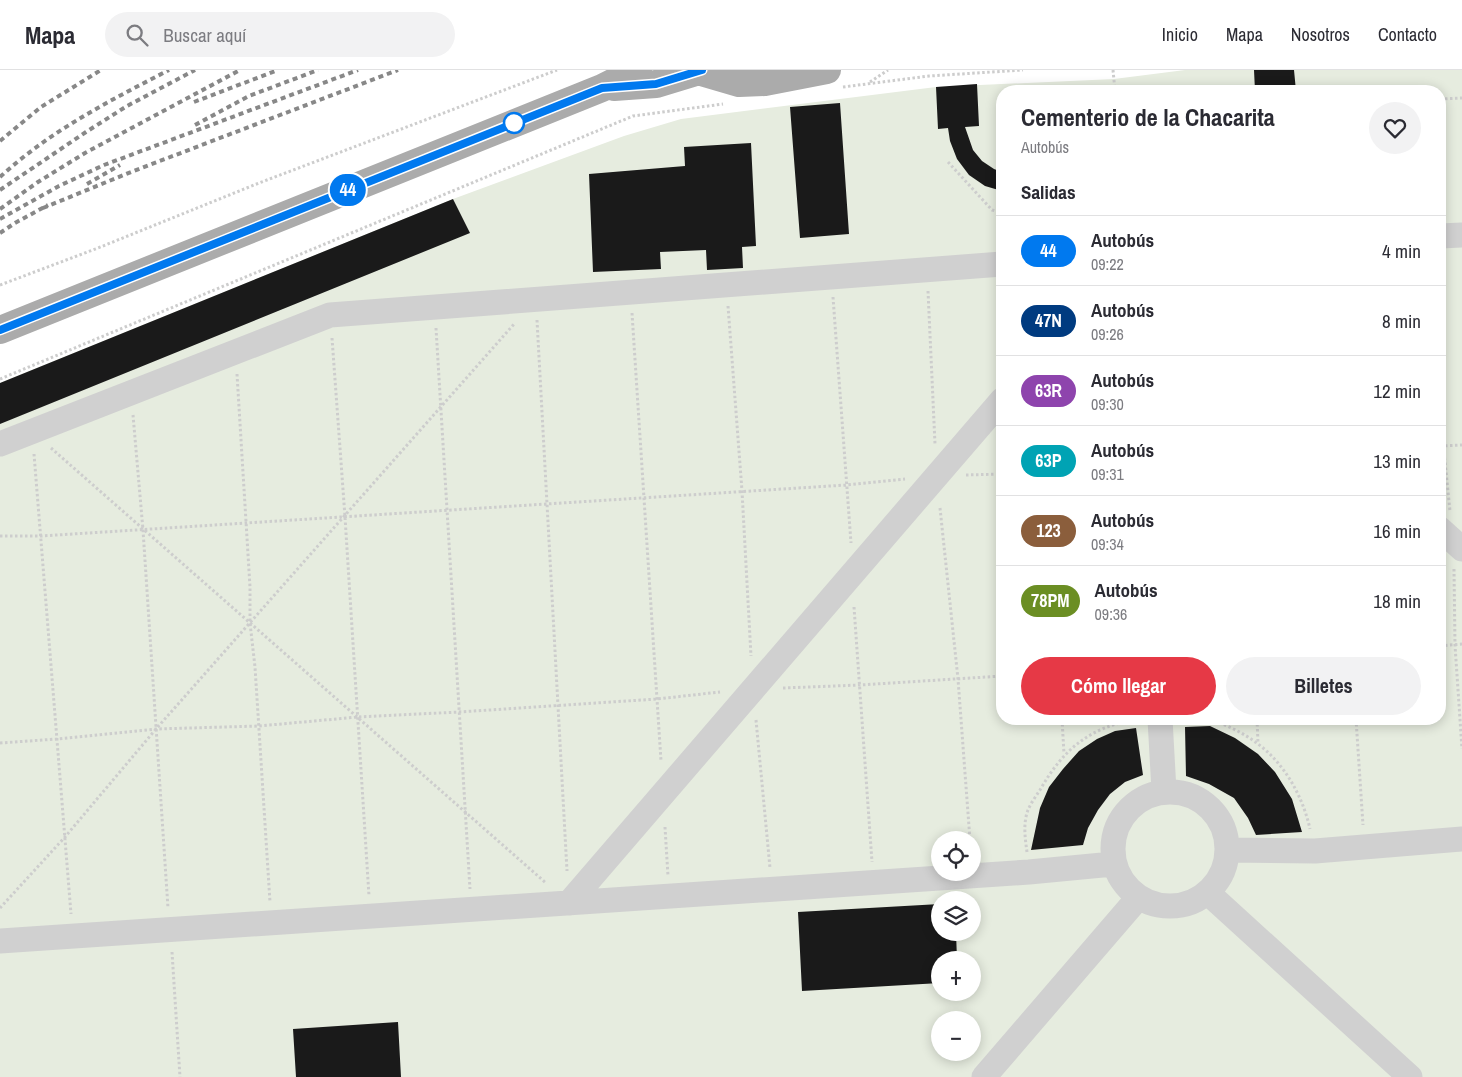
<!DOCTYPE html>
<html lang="es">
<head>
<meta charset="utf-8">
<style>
	:root { --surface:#fff; --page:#f2f2f3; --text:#2b2b33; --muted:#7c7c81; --line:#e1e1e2; --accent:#e63946 }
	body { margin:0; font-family:"Archivo Narrow",sans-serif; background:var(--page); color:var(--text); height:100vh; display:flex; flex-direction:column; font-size:19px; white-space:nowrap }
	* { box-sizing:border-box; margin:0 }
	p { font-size:16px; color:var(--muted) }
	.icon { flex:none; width:28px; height:28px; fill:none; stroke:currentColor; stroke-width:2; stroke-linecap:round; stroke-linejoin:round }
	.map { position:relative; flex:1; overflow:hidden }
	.side { position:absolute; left:996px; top:15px; width:450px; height:640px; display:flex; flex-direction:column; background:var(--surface); border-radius:20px; box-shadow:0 2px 12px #0003 }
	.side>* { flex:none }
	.badge { padding:0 10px; border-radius:16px; font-size:18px; line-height:32px }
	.tools { position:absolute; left:931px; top:761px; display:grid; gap:10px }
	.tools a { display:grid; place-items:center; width:50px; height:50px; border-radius:50%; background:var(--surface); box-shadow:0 2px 12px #0003; font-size:25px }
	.map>.badge { position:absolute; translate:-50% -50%; box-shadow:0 0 0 2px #fff }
	h2 { padding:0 25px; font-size:19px; line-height:45px }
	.round { display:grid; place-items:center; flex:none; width:52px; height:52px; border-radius:26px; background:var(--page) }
	.summary { display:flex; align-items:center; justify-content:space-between; height:85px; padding:0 25px }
	h1 { font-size:24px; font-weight:700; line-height:38px }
	.primary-button { display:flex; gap:10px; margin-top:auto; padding:10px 25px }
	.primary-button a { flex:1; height:58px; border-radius:30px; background:var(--accent); color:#fff; font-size:20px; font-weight:700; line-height:58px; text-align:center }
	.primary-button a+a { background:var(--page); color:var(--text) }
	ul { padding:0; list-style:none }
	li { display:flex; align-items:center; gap:15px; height:70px; padding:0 25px; border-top:1px solid var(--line) }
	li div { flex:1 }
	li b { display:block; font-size:19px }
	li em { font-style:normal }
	li .badge { min-width:55px; font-weight:700; text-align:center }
	header { display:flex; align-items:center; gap:30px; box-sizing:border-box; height:70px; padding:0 25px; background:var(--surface); border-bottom:1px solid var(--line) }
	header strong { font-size:24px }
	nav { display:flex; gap:28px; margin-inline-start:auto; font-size:18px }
	.search { width:350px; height:45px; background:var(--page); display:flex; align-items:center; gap:12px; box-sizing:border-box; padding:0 18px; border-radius:28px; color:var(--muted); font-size:19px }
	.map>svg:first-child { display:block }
	.green { fill:#e6ecdf; fill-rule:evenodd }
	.building { fill:#1a1a1a }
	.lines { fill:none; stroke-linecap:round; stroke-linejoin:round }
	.path { stroke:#cdcdcd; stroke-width:3; stroke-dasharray:2.5 2.5; stroke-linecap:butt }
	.minor { stroke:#d0d0d0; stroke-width:25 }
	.major { stroke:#ababab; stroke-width:28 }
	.rail { stroke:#888; stroke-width:4; stroke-dasharray:5 4; stroke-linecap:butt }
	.line-casing { stroke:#fff; stroke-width:11 }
	.line { stroke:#0079ef; stroke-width:8 }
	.stop-dot { fill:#fff; stroke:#0079ef; stroke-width:2.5 }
</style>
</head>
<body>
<header>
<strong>Mapa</strong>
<div class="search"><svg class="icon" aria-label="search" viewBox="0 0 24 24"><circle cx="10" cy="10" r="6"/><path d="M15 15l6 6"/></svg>Buscar aquí</div>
<nav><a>Inicio</a><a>Mapa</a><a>Nosotros</a><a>Contacto</a></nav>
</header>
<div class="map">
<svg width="1462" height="1007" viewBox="0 0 1462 1007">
	<rect width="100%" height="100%" fill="#fff"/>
	<path class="green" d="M1185 0H1462V1007H0V313L453 129 624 66 681 49 936 17 1114 9ZM1002 21H1440V649H1002ZM940 770H972V802H940ZM940 830H972V862H940ZM940 890H972V922H940ZM940 950H972V982H940Z"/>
	<path class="building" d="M1254 0H1294L1296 21H1255Z
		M977 14 979 56 965 57 973 80 982 91 994 99 1002 102V121L985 116 969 105 957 89 950 71 948 58 938 59 936 17Z
		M840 33 849 164 800 168 790 37Z
		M751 73 756 176 742 177 743 198 707 200 706 180 660 182 661 199 593 202 589 104 685 96 684 77Z
		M453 129 470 163 0 354V313Z
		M1210 656 1235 668 1258 684 1275 702 1292 729 1302 762 1256 765 1248 748 1234 728 1209 714 1186 706 1185 657Z
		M1136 658 1143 705 1125 712 1110 724 1098 740 1088 758 1083 775 1031 780 1040 738 1049 717 1063 699 1079 681 1097 669 1115 661Z
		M940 834V862H956L957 890H940V913L802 921 798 842Z
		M398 952 401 1007H296L293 959Z"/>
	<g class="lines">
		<path class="path" d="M1113 0 1115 21
			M870 12 888 0
			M843 17 929 6 1023 0
			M1440 29 1462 28
			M948 92 992 140 1002 143
			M0 215 98 178 259 113 557 0
			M928 221 935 374
			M833 227 851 473
			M728 236 742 421 751 586
			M632 243 661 691
			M537 250 567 801
			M436 258 470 819
			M332 268 345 447 369 826
			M237 304 250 517V553L255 597 270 832
			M0 309 633 46 723 34
			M1440 343 1450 441
			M133 345 143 460 168 838
			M1440 376 1462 375
			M51 378 546 813
			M34 384 71 844
			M966 405 1002 404
			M940 438 958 609 970 770
			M0 466H41L846 415 905 409
			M1454 499 1455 575 1462 679
			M854 537 872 792
			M1440 576 1462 574
			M783 618 860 615 1002 606
			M1062 649 1064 684
			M1210 649C1226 655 1244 663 1258 674 1285 694 1303 727 1310 759
			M1257 649 1258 673
			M1356 649 1363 755
			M756 650 770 798
			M0 673 57 669 156 659 259 656 358 647 459 642 657 629 720 622
			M665 757 668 806
			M1027 782C1025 768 1023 753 1028 740 1031 733 1036 726 1040 720 1064 678 1090 657 1138 649
			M0 838 65 767 156 659 515 253
			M172 882 180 1007"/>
		<path class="minor" d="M1440 166 1462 165
			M0 374 330 245 1002 194
			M1440 459 1462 479
			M1160 649 1164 721
			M1113 779a57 57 0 1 1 114 0a57 57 0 1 1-114 0Z
			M1228 780 1315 781 1462 769
			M1208 823 1410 1007
			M569 833 1002 330
			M0 871 1029 802 1113 794
			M984 1007 1138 828"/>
		<path class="major" d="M698 1 739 13 765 12 827 0
			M614 17 656 14 702 0
			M0 260 602 18 638 0"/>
		<path class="rail" d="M194 32 278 0
			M195 55 249 26 318 0
			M0 71 41 37 101 0
			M0 107C50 61 109 31 169 0
			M87 114 120 95
			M0 120 86 62 127 36 195 0
			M43 138 131 102 398 0
			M0 139 38 112 85 83 240 0
			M0 149 59 116 104 95 358 0
			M0 163 15 153 48 135"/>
	</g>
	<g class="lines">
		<defs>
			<path id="line" d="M0 260 602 18 656 14 702 0"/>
		</defs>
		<use href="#line" class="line-casing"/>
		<use href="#line" class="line"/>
	</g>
	<circle class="stop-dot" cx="514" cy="53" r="10"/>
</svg>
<div class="tools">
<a><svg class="icon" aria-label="locate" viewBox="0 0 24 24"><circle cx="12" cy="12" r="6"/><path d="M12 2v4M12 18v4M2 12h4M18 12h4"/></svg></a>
<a><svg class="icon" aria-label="layers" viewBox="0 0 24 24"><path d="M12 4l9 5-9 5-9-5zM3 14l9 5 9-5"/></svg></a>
<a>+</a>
<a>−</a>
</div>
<b class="badge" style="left:348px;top:120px;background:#0079ef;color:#fff">44</b>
<section class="side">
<div class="summary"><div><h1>Cementerio de la Chacarita</h1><p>Autobús</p></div><a class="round"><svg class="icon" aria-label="heart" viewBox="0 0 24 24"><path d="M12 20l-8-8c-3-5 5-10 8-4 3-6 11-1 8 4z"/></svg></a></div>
<h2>Salidas</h2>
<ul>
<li><span class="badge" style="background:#0079ef;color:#fff">44</span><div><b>Autobús</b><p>09:22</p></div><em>4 min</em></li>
<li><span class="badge" style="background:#003b80;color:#fff">47N</span><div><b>Autobús</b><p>09:26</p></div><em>8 min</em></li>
<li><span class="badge" style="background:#8e44ad;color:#fff">63R</span><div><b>Autobús</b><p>09:30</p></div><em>12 min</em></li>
<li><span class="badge" style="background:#00a3b4;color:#fff">63P</span><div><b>Autobús</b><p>09:31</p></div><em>13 min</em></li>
<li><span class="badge" style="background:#8b5e3c;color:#fff">123</span><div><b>Autobús</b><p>09:34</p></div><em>16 min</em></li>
<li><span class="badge" style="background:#6b8e23;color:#fff">78PM</span><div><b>Autobús</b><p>09:36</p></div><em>18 min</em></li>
</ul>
<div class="primary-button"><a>Cómo llegar</a><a>Billetes</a></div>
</section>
</div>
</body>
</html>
